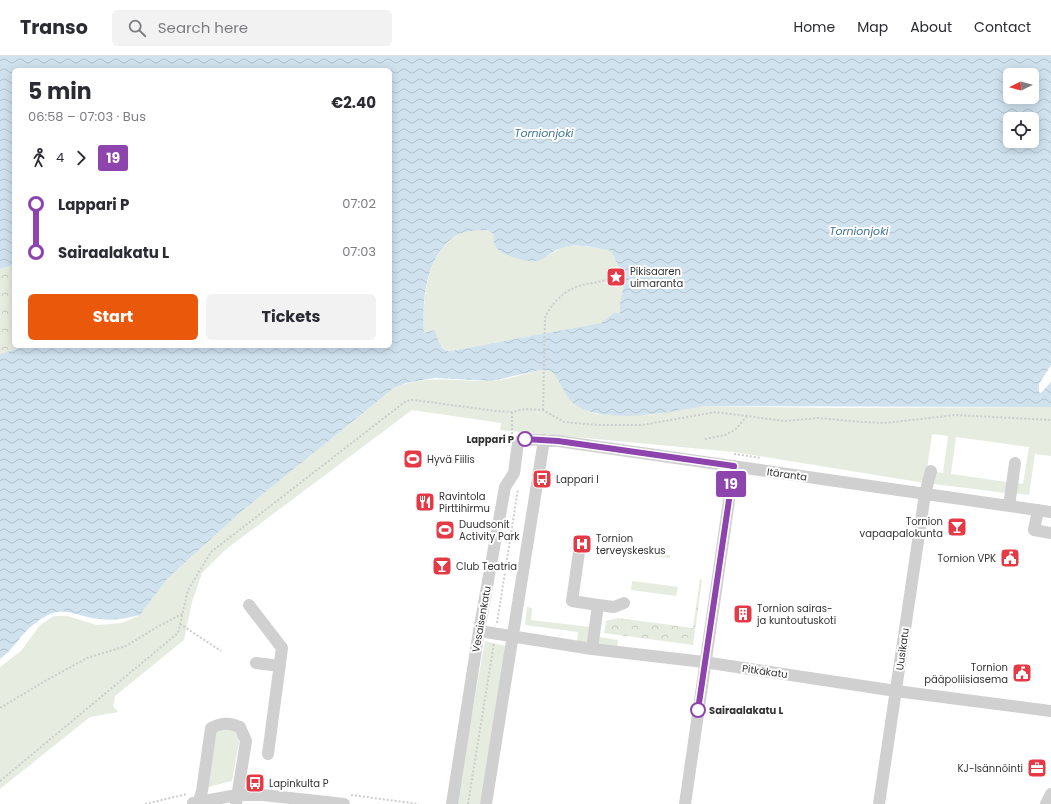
<!DOCTYPE html>
<html lang="en">
<head>
<meta charset="utf-8">
<style>
	:root { --surface:#fff; --page:#f2f2f3; --text:#2b2b33; --muted:#7c7c81; --line:#e1e1e2; --accent:#ea580c }
	body { margin:0; font-family:Poppins,sans-serif; background:var(--page); color:var(--text); height:100vh; display:flex; flex-direction:column; font-size:15px; white-space:nowrap }
	* { box-sizing:border-box; margin:0 }
	p { font-size:13px; color:var(--muted) }
	.icon { flex:none; width:22px; height:22px; fill:none; stroke:currentColor; stroke-width:2; stroke-linecap:round; stroke-linejoin:round }
	.map { position:relative; flex:1; overflow:hidden }
	.details { position:absolute; left:12px; top:12px; width:380px; height:280px; display:flex; flex-direction:column; background:var(--surface); border-radius:6px; box-shadow:0 2px 10px #0003 }
	.details>* { flex:none }
	.badge { padding:0 8px; border-radius:3px; font-size:14px; line-height:26px }
	.needle { width:26px; rotate:264deg }
	.controls { position:absolute; left:1003px; top:12px; display:grid; gap:8px }
	.controls a { display:grid; place-items:center; width:36px; height:36px; border-radius:6px; background:var(--surface); box-shadow:0 2px 10px #0003; font-size:20px }
	.map>.badge { position:absolute; translate:-50% -50%; box-shadow:0 0 0 2px #fff }
	.legs { display:flex; align-items:center; gap:6px; height:44px; padding:0 16px; font-size:13px }
	.legs p { margin-inline-start:auto }
	.headline { display:flex; align-items:center; justify-content:space-between; height:68px; padding:0 16px }
	h1 { font-size:22px; font-weight:700; line-height:30px }
	.cta { display:flex; gap:8px; margin-top:auto; padding:8px 16px }
	.cta a { flex:1; height:46px; border-radius:6px; background:var(--accent); color:#fff; font-size:16px; font-weight:700; line-height:46px; text-align:center }
	.cta a+a { background:var(--page); color:var(--text) }
	ul { padding:0 16px; list-style:none }
	li { display:flex; align-items:center; gap:14px; height:48px; font-size:15px }
	li i { display:grid; place-items:center; width:6px; height:100%; margin:0 5px; background:currentColor }
	li i::after { content:''; width:10px; height:10px; margin:-5px; border:3px solid; border-radius:50%; background:var(--surface) }
	li p { margin-inline-start:auto }
	li:first-child i { background:linear-gradient(#0000 50%,currentColor 0) }
	li:last-child i { background:linear-gradient(currentColor 50%,#0000 0) }
	header { display:flex; align-items:center; gap:24px; box-sizing:border-box; height:56px; padding:0 20px; background:var(--surface); border-bottom:1px solid var(--line) }
	header strong { font-size:19px }
	nav { display:flex; gap:22px; margin-inline-start:auto; font-size:14px }
	.search { width:280px; height:36px; background:var(--page); display:flex; align-items:center; gap:10px; box-sizing:border-box; padding:0 14px; border-radius:6px; color:var(--muted); font-size:15px }
	.map>svg:first-child { display:block }
	.grass { fill:#e6ecdf }
	.forest { fill:url(#forest-crowns) }
	.water { fill:url(#water-waves); fill-rule:evenodd }
	.lines { fill:none; stroke-linecap:round; stroke-linejoin:round }
	.path { stroke:#cdcdcd; stroke-width:2; stroke-dasharray:2 2; stroke-linecap:butt }
	.minor { stroke:#d0d0d0; stroke-width:12 }
	.line-1-casing { stroke:#fff; stroke-width:9 }
	.line-1 { stroke:#8e44ad; stroke-width:6 }
	.stop-1-dot { fill:#fff; stroke:#8e44ad; stroke-width:2 }
	.labels { text-anchor:middle; stroke-width:4; stroke-linejoin:round; paint-order:stroke }
	.poi-label { font-size:10px; fill:#333; stroke:#fff; text-anchor:start }
	.stop-label { font-size:10px; font-weight:bold; fill:#333; stroke:#fff; text-anchor:end }
	.street-label { font-size:10px; fill:#333; stroke:#fff }
	.water-label { font-size:11px; font-style:italic; fill:#3f7597; stroke:#fff }
</style>
</head>
<body>
<header>
<strong>Transo</strong>
<div class="search"><svg class="icon" aria-label="search" viewBox="0 0 24 24"><circle cx="10" cy="10" r="6"/><path d="M15 15l6 6"/></svg>Search here</div>
<nav><a>Home</a><a>Map</a><a>About</a><a>Contact</a></nav>
</header>
<div class="map">
<svg width="1051" height="748" viewBox="0 0 1051 748">
	<defs>
		<pattern id="forest-crowns" width="20" height="18" patternUnits="userSpaceOnUse"><rect width="20" height="18" fill="#e6ecdf"/><path d="M2 6a3 3 0 1 1 6 0M12 15a3 3 0 1 1 6 0" fill="none" stroke="#c6cbc0"/></pattern>
		<pattern id="water-waves" width="16" height="10" patternUnits="userSpaceOnUse"><rect width="16" height="10" fill="#cfe2ee"/><path d="M0 5q4-4 8 0t8 0" fill="none" stroke="#b2c2cd"/></pattern>
	</defs>
	<rect width="100%" height="100%" fill="#fff"/>
	<path class="grass" d="M488 174 494 179 506 199C527 205 530 208 550 198 555 196 560 192 564 191 577 187 598 192 611 195L625 224 620 247V258L615 256 602 267 451 295C444 294 432 283 424 278 422 246 426 198 457 179 466 174 478 175 488 174Z
		M540 314 551 315 559 323 565 336 583 353 597 358 650 359 705 350 834 352 1051 351V400L1035 398 1029 439 1014 437 1016 427 1023 428 1029 391 956 381 951 418 1007 426 1006 437 934 428 936 416 943 417 948 380 932 378 925 427 734 396 500 374 501 367 412 354 225 494 202 517 192 546 184 584 115 640 113 650 118 656 90 661 0 733V611L21 595 40 569 54 560H67L97 569 122 567 140 559 168 522 242 455 394 332C428 318 457 326 491 325 507 324 524 318 540 314Z
		M641 495 670 499V502L641 498Z
		M632 525 678 531 676 540 631 534Z
		M527 551 532 552 531 564 590 571 588 588 577 587 578 576 525 569Z
		M599 581 618 584 617 592 597 589Z
		M485 585 506 590 480 748H456Z
		M223 672 235 674 240 681 232 725 208 731 216 676Z"/>
	<path class="forest" d="M14 209V290H26L0 298V213Z
		M700 523 702 524 693 589 604 577 606 565 618 562 693 572Z"/>
	<path class="water" d="M0 0H1051V309L1039 328V336L1041 337 1051 326V351L705 350C671 356 601 370 573 347 563 338 561 324 551 315L540 314 492 325 435 322 406 327 394 332 242 455 168 522 140 559C127 562 114 565 100 563 72 560 63 545 34 568 21 578 13 594 0 603V298L26 290H390V14H14V209L0 213ZM1010 19H1032V41H1010ZM1010 63H1032V85H1010ZM488 174 494 179C493 183 494 189 497 193 503 200 530 207 538 205 547 201 555 193 565 191 579 187 597 192 611 195L625 224 620 247V258L615 256 601 267 451 295C439 294 438 284 435 274L424 277C422 245 425 199 457 179 466 174 478 175 488 174Z"/>
	<g class="lines">
		<path class="path" d="M543 354 545 262C550 249 563 236 576 231 589 226 604 227 616 220
			M512 378V356
			M705 383 725 379 735 374 747 360
			M735 399V398L761 402
			M497 567 518 433
			M180 568 221 595
			M0 652 45 625 87 602 126 590 157 571 182 558
			M0 725 178 577 188 534 211 496 406 345 414 344 496 355 512 356 525 353 543 354 564 366 597 369H642L716 356 785 365 818 362 862 366 885 367 955 359 1051 364
			M351 739 419 748
			M145 748 187 738
			M468 748 494 587"/>
		<path class="minor" d="M1009 450 1015 407
			M1038 454 1034 474 1051 477
			M579 496 572 545 598 549
			M249 549 282 592 268 698
			M479 575 592 593 704 606 896 635 1051 655
			M592 593 598 549 614 551 624 547
			M256 607 280 610
			M193 747 237 739H263L344 748
			M198 748 202 735 211 672C221 667 229 666 240 671L246 685 236 748
			M452 748 479 575 505 431 514 417 518 387 523 383 558 385 1051 456
			M486 748 544 384
			M685 748 734 410
			M879 748 925 438 931 415
			M1046 748 1051 738"/>
	</g>
	<g class="lines">
		<defs>
			<path id="line-1" d="M525 383 558 385 734 410 698 654"/>
		</defs>
		<use href="#line-1" class="line-1-casing"/>
		<use href="#line-1" class="line-1"/>
	</g>
	<defs>
		<symbol id="sight-square" viewBox="-11 -11 22 22"><rect x="-9" y="-9" width="18" height="18" rx="4" fill="#e63946" stroke="#fff"/><path d="M0-6L1.8-2.2L6-1.7L2.9 1.2L3.7 5.4L0 3.3L-3.7 5.4L-2.9 1.2L-6-1.7L-1.8-2.2Z" fill="#fff"/></symbol>
		<symbol id="stadium-square" viewBox="-11 -11 22 22"><rect x="-9" y="-9" width="18" height="18" rx="4" fill="#e63946" stroke="#fff"/><path d="M0-5a6.5 5 0 1 0 0 10a6.5 5 0 1 0 0-10ZM-3.5-1.8h7v3.6h-7Z" fill="#fff"/></symbol>
		<symbol id="bus-square" viewBox="-11 -11 22 22"><rect x="-9" y="-9" width="18" height="18" rx="4" fill="#e63946" stroke="#fff"/><path d="M-5-6H5V4H4V6H2V4H-2V6H-4V4H-5ZM-3.5-4V0h7V-4ZM-3.5 1.2v1.5H-2V1.2ZM2 1.2v1.5H3.5V1.2Z" fill="#fff"/></symbol>
		<symbol id="restaurant-square" viewBox="-11 -11 22 22"><rect x="-9" y="-9" width="18" height="18" rx="4" fill="#e63946" stroke="#fff"/><path d="M-5-6h1v4h1v-4h1v4h1v-4h1v5L-1.5 .5V6h-2V.5L-5-1ZM5-6V6H3V1.5H1.5Q1.5-4 5-6Z" fill="#fff"/></symbol>
		<symbol id="bar-square" viewBox="-11 -11 22 22"><rect x="-9" y="-9" width="18" height="18" rx="4" fill="#e63946" stroke="#fff"/><path d="M-6-5H6L.8 .8V4.5H3.5V6h-7V4.5H-.8V.8Z" fill="#fff"/></symbol>
		<symbol id="hospital-square" viewBox="-11 -11 22 22"><rect x="-9" y="-9" width="18" height="18" rx="4" fill="#e63946" stroke="#fff"/><path d="M-5-5h3v3.5h4V-5h3V5h-3V1.5h-4V5h-3Z" fill="#fff"/></symbol>
		<symbol id="civic-square" viewBox="-11 -11 22 22"><rect x="-9" y="-9" width="18" height="18" rx="4" fill="#e63946" stroke="#fff"/><path d="M-.6-6.5H3V-4.5H.6V-3L4-1V1h2V6H-6V1h2V-1L-.6-3ZM-1.2 2.5V6h2.4V2.5Z" fill="#fff"/></symbol>
		<symbol id="building-square" viewBox="-11 -11 22 22"><rect x="-9" y="-9" width="18" height="18" rx="4" fill="#e63946" stroke="#fff"/><path d="M-4-6H4V6H1V3H-1V6H-4ZM-2.5-4.3h1.7v1.8h-1.7ZM.8-4.3h1.7v1.8H.8ZM-2.5-1h1.7V.8h-1.7ZM.8-1h1.7V.8H.8Z" fill="#fff"/></symbol>
		<symbol id="office-square" viewBox="-11 -11 22 22"><rect x="-9" y="-9" width="18" height="18" rx="4" fill="#e63946" stroke="#fff"/><path d="M-6-3h4V-5.5h4V-3h4V5H-6ZM-1-4.5V-3h2v-1.5ZM-6 0V1H6V0Z" fill="#fff"/></symbol>
	</defs>
	<g fill-rule="evenodd">
		<use href="#sight-square" x="605" y="210" width="22" height="22"/>
		<use href="#stadium-square" x="402" y="392" width="22" height="22"/>
		<use href="#bus-square" x="531" y="412" width="22" height="22"/>
		<use href="#restaurant-square" x="414" y="435" width="22" height="22"/>
		<use href="#bar-square" x="946" y="460" width="22" height="22"/>
		<use href="#stadium-square" x="434" y="463" width="22" height="22"/>
		<use href="#hospital-square" x="571" y="477" width="22" height="22"/>
		<use href="#civic-square" x="999" y="491" width="22" height="22"/>
		<use href="#bar-square" x="431" y="499" width="22" height="22"/>
		<use href="#building-square" x="732" y="547" width="22" height="22"/>
		<use href="#civic-square" x="1011" y="606" width="22" height="22"/>
		<use href="#office-square" x="1026" y="701" width="22" height="22"/>
		<use href="#bus-square" x="244" y="716" width="22" height="22"/>
	</g>
	<g class="stop-1-dot">
		<circle cx="525" cy="383" r="7"/>
		<circle cx="698" cy="654" r="7"/>
	</g>
	<g class="labels">
		<g class="poi-label">
			<text x="630" y="219">Pikisaaren<tspan x="630" dy="12">uimaranta</tspan></text>
			<text x="427" y="407">Hyvä Fiilis</text>
			<text x="556" y="427">Lappari I</text>
			<text x="439" y="444">Ravintola<tspan x="439" dy="12">Pirttihirmu</tspan></text>
			<text x="943" y="469" text-anchor="end">Tornion<tspan x="943" dy="12">vapaapalokunta</tspan></text>
			<text x="459" y="472">Duudsonit<tspan x="459" dy="12">Activity Park</tspan></text>
			<text x="596" y="486">Tornion<tspan x="596" dy="12">terveyskeskus</tspan></text>
			<text x="996" y="506" text-anchor="end">Tornion VPK</text>
			<text x="456" y="514">Club Teatria</text>
			<text x="757" y="556">Tornion sairas-<tspan x="757" dy="12">ja kuntoutuskoti</tspan></text>
			<text x="1008" y="615" text-anchor="end">Tornion<tspan x="1008" dy="12">pääpoliisiasema</tspan></text>
			<text x="1023" y="716" text-anchor="end">KJ-Isännöinti</text>
			<text x="269" y="731">Lapinkulta P</text>
		</g>
		<g class="stop-label">
			<text x="514" y="387">Lappari P</text>
			<text x="709" y="658" text-anchor="start">Sairaalakatu L</text>
		</g>
		<g class="street-label">
			<text transform="translate(787 418) rotate(8)" y="4">Itäranta</text>
			<text transform="translate(481 563) rotate(-80)" y="4">Vesaisenkatu</text>
			<text transform="translate(902 593) rotate(-82)" y="4">Uusikatu</text>
			<text transform="translate(765 615) rotate(8)" y="4">Pitkäkatu</text>
		</g>
		<g class="water-label">
			<text x="544" y="81">Tornionjoki</text>
			<text x="859" y="179">Tornionjoki</text>
		</g>
	</g>
</svg>
<div class="controls">
<a><svg class="needle" viewBox="-14 -14 28 28"><path d="M0-13l5 13h-10z" fill="#e53935"/><path d="M0 13l5-13h-10z" fill="#7c7c81"/></svg></a>
<a><svg class="icon" aria-label="locate" viewBox="0 0 24 24"><circle cx="12" cy="12" r="6"/><path d="M12 2v4M12 18v4M2 12h4M18 12h4"/></svg></a>
</div>
<b class="badge" style="left:731px;top:428px;background:#8e44ad;color:#fff">19</b>
<section class="details">
<div class="headline"><div><h1>5 min</h1><p>06:58 – 07:03 · Bus</p></div><b>€2.40</b></div>
<div class="legs"><svg class="icon" aria-label="walk" viewBox="0 0 24 24"><circle cx="13" cy="4" r="2"/><path d="M13 8l-2 6 4 7M11 14l-3 7M7 12l3-4h3l4 4"/></svg>4<svg class="icon" aria-label="forward" viewBox="0 0 24 24"><path d="M9 5l7 7-7 7"/></svg><b class="badge" style="background:#8e44ad;color:#fff">19</b></div>
<ul>
<li><i style="color:#8e44ad"></i><b>Lappari P</b><p>07:02</p></li>
<li><i style="color:#8e44ad"></i><b>Sairaalakatu L</b><p>07:03</p></li>
</ul>
<div class="cta"><a>Start</a><a>Tickets</a></div>
</section>
</div>
</body>
</html>
